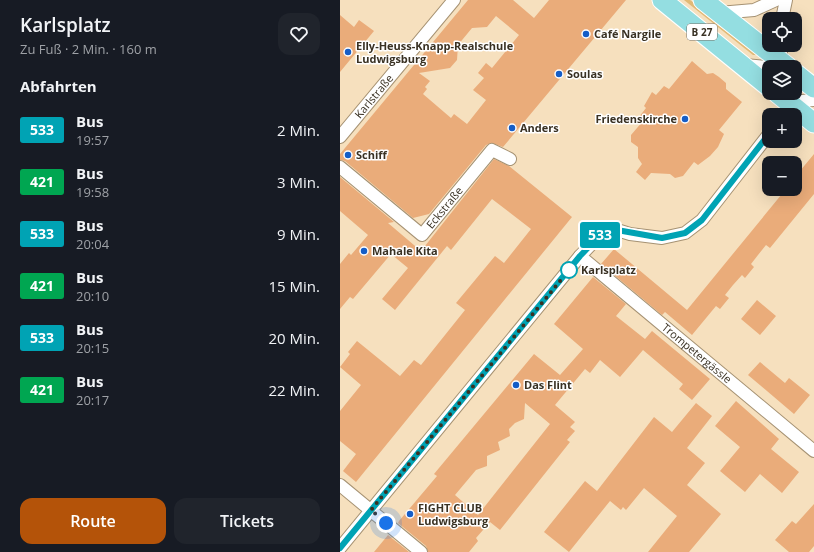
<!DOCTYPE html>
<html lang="de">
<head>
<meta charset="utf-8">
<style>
	:root { --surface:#171b24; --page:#20242c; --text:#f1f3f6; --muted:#9ea1a6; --accent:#b45309 }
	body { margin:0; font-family:"Open Sans",sans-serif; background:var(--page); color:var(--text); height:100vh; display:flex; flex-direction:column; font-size:15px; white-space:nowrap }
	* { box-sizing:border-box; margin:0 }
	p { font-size:13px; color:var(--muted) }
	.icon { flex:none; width:22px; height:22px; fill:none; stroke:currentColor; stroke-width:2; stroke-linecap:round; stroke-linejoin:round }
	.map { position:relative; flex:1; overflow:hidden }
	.panel { display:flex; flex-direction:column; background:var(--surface); width:340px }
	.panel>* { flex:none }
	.badge { padding:0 8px; border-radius:3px; font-size:14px; line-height:26px }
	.tools { position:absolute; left:422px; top:12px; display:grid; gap:8px }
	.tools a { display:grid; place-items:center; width:40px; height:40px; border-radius:8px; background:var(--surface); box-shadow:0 4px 16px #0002; font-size:20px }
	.you { position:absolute; width:20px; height:20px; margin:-10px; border:3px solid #fff; border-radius:50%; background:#1a73e8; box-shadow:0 0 0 6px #1a73e833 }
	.map>.badge { position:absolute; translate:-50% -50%; box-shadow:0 0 0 2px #fff }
	h2 { padding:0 20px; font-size:15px; line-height:36px }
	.round { display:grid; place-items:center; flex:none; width:42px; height:42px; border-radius:12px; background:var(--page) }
	.head { display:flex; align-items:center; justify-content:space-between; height:68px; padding:0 20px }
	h1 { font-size:19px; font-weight:600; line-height:30px }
	.button { display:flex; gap:8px; margin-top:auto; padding:8px 20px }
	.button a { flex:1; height:46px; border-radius:12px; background:var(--accent); color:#fff; font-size:16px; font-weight:600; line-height:46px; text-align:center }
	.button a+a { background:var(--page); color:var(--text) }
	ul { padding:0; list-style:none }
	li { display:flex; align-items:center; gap:12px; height:52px; padding:0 20px }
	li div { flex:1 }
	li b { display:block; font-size:15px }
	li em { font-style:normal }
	li .badge { min-width:44px; font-weight:700; text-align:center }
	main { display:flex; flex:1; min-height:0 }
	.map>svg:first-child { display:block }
	.green { fill:#e1b976 }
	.building { fill:#eaac7a; fill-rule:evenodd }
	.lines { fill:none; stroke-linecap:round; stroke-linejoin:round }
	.street-casing { stroke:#a69273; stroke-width:14 }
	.primary-casing { stroke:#fff; stroke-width:21 }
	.street { stroke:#fff; stroke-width:12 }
	.primary { stroke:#94dee1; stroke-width:19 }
	.line-casing { stroke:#fff; stroke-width:9 }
	.line { stroke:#00a3b4; stroke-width:6 }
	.walk { stroke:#393123; stroke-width:4; stroke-dasharray:0 7.2 }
	.poi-dot { fill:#155dc7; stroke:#fff; stroke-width:1.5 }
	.stop-dot { fill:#fff; stroke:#00a3b4; stroke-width:2 }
	.labels { text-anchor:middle; stroke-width:3; stroke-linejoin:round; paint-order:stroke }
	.shield { fill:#fff; stroke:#746f65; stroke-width:1 }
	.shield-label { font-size:10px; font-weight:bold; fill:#393123 }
	.poi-label { font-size:11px; font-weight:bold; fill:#393123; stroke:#fff; text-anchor:start }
	.street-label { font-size:11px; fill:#393123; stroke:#fff }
	.stop-label { font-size:11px; font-weight:bold; fill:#393123; stroke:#fff; text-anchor:start }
</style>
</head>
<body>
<main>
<section class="panel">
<div class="head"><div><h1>Karlsplatz</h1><p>Zu Fuß · 2 Min. · 160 m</p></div><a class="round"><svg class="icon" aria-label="heart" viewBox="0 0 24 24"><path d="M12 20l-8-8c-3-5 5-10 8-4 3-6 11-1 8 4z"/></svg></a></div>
<h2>Abfahrten</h2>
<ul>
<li><span class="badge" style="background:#00a3b4;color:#fff">533</span><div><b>Bus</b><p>19:57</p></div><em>2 Min.</em></li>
<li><span class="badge" style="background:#00a651;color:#fff">421</span><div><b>Bus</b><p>19:58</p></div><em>3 Min.</em></li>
<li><span class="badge" style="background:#00a3b4;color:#fff">533</span><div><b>Bus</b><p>20:04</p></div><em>9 Min.</em></li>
<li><span class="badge" style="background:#00a651;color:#fff">421</span><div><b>Bus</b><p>20:10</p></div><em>15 Min.</em></li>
<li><span class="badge" style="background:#00a3b4;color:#fff">533</span><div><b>Bus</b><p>20:15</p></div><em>20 Min.</em></li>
<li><span class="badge" style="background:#00a651;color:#fff">421</span><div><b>Bus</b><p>20:17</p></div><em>22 Min.</em></li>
</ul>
<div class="button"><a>Route</a><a>Tickets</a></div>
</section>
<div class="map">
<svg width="474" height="552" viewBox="0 0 474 552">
	<rect width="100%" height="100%" fill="#f6e0be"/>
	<path class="green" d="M344 0H350L353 2 417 55H413Z"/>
	<path class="building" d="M128 0H173L194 18 209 0H286L163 147 152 143 146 145 89 214 73 218 5 161 0 160V154ZM156 16 179 35 152 68 146 63 138 73 144 78 133 90 146 100 127 124 114 114 111 118 83 94 87 89 85 87 90 81 79 73 110 68 117 60 118 45 132 28 147 27Z
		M0 15 14 27 19 20 34 31 0 72Z
		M352 61 367 74 373 73 379 77 386 83V89L402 102 379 130 384 134 378 147 370 156 358 165 354 162 343 176 335 178 330 174 311 173 305 180 296 172 302 164 298 158V147L291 142V135L303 121 299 117 306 108 304 106 312 92 316 95 324 86 329 89Z
		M474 154V194L430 248 426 245 418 255 411 264 414 267 405 278 402 275 393 285 385 295 389 298 380 309 376 306 352 335 325 312 322 315 261 264 274 249 347 310 446 189H455V177Z
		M154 159 169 166 232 217 16 482 3 471 16 454 0 441V411L21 385 0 367 10 354 8 352 17 341 60 376 74 360 81 365 125 310 116 303 155 256 164 263 191 229 152 199 111 250 107 246 55 310 42 299 68 268 51 254 13 299 10 297 0 309V264L9 253 11 255 28 235 0 211V177L54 222 48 223 81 251Z
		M253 277 286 304 276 316 305 339 312 331 370 379 352 400 339 389 343 384 303 350 280 377 260 360 250 373 245 369 215 405 235 422 230 427 235 431 227 440 230 442 160 530 150 522 136 538 138 541 129 552H88L86 546 58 523 59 521 97 476 94 474 194 354 220 375 243 349 214 324ZM185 403 210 424 138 515 115 495 136 470 147 466V456L160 450 158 442 170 436 169 429 175 423 184 419Z
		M417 300 436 316 420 335 401 319Z
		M420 362 445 383 449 378 470 395 454 414 408 375Z
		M396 401 439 439 431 449 459 472 442 493 420 474 405 492 380 471 400 447 375 426Z
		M356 403 372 416 347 448 365 463 347 485 381 514 349 552H308L337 516 304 488 286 510 283 507 281 510 270 501 229 552 204 532 245 481 257 491 314 417 332 432Z
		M474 504V546L469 552H449L435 540 452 521 456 524Z
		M48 535 69 552H34Z"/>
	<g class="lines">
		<defs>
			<g id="street">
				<path d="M379 13 414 10 436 0"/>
				<path d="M442 19 446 0"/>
				<path d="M441 45V64"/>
				<path d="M405 65 425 67 440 61"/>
				<path d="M451 105 462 101 474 100"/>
				<path d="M443 115 451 105 453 93"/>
				<path id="s1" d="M0 137 114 0"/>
				<path id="s2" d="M0 167 82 235 152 150 170 159"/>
				<path id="s3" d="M240 256 474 451"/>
				<path d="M0 485 81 552"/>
				<path d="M0 548 240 256 263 232 277 230 290 234 322 238 345 233 362 220 429 134"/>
			</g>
			<path id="primary" d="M322 0 429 87
				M363 0 448 67
				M455 73 474 88
				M437 93 474 123"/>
		</defs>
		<use href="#street" class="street-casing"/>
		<use href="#primary" class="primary-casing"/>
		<use href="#street" class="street"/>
		<use href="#primary" class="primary"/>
	</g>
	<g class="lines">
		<defs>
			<path id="line" d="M0 548 240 256 263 232 277 230 322 238 345 233 362 220 429 134"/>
		</defs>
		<use href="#line" class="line-casing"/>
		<use href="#line" class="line"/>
		<path class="walk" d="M46 523 31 510 230 269 229 270"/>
	</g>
	<g class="poi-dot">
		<circle cx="246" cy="34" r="4"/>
		<circle cx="8" cy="52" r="4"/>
		<circle cx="219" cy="74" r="4"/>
		<circle cx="345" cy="119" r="4"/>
		<circle cx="172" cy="128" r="4"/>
		<circle cx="8" cy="155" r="4"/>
		<circle cx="24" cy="251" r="4"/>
		<circle cx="176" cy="385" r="4"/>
		<circle cx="70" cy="514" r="4"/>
	</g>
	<circle class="stop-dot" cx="229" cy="270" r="8"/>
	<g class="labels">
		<rect class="shield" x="347" y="24" width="30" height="16" rx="3"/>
		<g class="shield-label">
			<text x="362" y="36">B 27</text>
		</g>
		<g class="poi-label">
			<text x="254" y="38">Café Nargile</text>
			<text x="16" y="50">Elly-Heuss-Knapp-Realschule<tspan x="16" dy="13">Ludwigsburg</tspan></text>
			<text x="227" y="78">Soulas</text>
			<text x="337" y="123" text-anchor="end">Friedenskirche</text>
			<text x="180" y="132">Anders</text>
			<text x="16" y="159">Schiff</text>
			<text x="32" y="255">Mahale Kita</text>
			<text x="184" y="389">Das Flint</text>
			<text x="78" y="512">FIGHT CLUB<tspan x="78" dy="13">Ludwigsburg</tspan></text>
		</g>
		<g class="street-label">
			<text dy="4" stroke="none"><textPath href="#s1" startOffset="53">Karlstraße</textPath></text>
			<text dy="4" stroke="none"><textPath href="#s2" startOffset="142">Eckstraße</textPath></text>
			<text dy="4" stroke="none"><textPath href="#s3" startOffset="152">Trompetergässle</textPath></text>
		</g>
		<g class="stop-label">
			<text x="241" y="274">Karlsplatz</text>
		</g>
	</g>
</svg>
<div class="tools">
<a><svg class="icon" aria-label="locate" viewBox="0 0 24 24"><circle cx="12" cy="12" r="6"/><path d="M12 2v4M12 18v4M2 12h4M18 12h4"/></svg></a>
<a><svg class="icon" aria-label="layers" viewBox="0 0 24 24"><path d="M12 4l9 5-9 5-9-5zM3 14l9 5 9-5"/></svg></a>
<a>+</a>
<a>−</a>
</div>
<div class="you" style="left:46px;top:523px"></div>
<b class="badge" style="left:260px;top:235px;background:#00a3b4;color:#fff">533</b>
</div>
</main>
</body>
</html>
